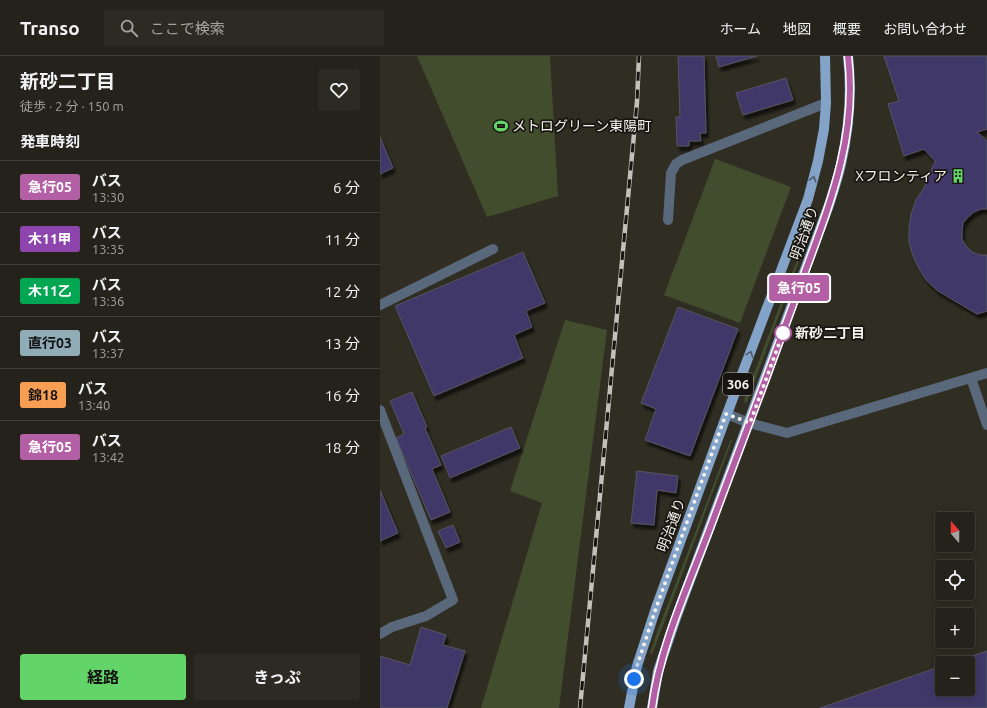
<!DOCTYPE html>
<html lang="ja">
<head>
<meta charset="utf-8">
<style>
	:root { --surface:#24221a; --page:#2c2a23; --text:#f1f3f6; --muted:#a3a4a2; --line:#413f39; --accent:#63d468 }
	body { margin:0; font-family:Ubuntu,"Noto Sans JP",sans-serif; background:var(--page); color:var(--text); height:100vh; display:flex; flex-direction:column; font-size:15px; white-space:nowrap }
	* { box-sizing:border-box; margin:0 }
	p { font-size:13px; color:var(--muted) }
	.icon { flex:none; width:22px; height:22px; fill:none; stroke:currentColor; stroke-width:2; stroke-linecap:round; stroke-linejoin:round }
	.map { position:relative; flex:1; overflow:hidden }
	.sheet { display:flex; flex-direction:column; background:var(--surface); width:380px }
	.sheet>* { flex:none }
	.badge { padding:0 8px; border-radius:3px; font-size:14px; line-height:26px }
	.needle { width:26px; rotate:340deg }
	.buttons { position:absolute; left:555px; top:456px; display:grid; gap:8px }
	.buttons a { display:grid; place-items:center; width:40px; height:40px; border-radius:4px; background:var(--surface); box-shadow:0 2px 10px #0003,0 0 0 1px var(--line); font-size:20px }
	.you { position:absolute; width:20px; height:20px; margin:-10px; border:3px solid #fff; border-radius:50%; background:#1a73e8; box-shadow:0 0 0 6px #1a73e833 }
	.map>.badge { position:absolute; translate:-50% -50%; box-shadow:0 0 0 2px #fff }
	h2 { padding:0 20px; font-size:15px; line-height:36px }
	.round { display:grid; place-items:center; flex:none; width:42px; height:42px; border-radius:4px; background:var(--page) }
	.summary { display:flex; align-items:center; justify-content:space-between; height:68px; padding:0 20px }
	h1 { font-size:19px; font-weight:700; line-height:30px }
	.cta { display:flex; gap:8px; margin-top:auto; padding:8px 20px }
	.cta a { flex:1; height:46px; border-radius:4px; background:var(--accent); color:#111; font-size:16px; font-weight:700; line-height:46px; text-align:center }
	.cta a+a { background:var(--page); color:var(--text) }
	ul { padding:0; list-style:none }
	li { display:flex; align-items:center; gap:12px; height:52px; padding:0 20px; border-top:1px solid var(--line) }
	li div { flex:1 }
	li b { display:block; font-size:15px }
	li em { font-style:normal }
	li .badge { min-width:44px; font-weight:700; text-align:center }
	header { display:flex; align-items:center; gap:24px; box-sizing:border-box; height:56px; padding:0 20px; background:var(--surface); border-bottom:1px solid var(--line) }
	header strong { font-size:19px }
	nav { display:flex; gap:22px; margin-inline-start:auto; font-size:14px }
	.search { width:280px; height:36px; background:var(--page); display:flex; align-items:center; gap:10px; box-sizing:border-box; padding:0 14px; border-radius:4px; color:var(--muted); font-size:15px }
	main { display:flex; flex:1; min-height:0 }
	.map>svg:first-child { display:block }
	.green { fill:#424d2e }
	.building { fill:#3f3867; stroke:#565561; filter:url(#shadow) }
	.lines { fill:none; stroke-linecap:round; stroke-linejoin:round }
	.minor { stroke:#59687b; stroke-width:10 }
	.major { stroke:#83a3c9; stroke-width:10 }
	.rail-casing { stroke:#c4c1ba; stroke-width:4.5 }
	.rail { stroke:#171511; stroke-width:3; stroke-dasharray:9; stroke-linecap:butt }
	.oneway { stroke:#4d5c6d }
	.line-casing { stroke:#fff; stroke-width:9 }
	.line { stroke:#b35fa6; stroke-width:6 }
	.walk { stroke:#f4f2eb; stroke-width:4; stroke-dasharray:0 7.2 }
	.stop-dot { fill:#fff; stroke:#b35fa6; stroke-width:2 }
	.labels { text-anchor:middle; stroke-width:3.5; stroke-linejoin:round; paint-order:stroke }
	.shield { fill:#171511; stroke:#b2b0aa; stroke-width:1 }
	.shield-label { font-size:13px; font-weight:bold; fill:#f4f2eb }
	.poi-label { font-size:14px; fill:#f4f2eb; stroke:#171511; text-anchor:start }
	.street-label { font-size:14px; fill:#f4f2eb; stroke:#171511 }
	.stop-label { font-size:14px; font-weight:bold; fill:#f4f2eb; stroke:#171511; text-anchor:start }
</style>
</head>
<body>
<header>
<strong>Transo</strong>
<div class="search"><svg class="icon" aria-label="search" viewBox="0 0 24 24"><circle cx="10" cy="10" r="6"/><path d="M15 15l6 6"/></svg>ここで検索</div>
<nav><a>ホーム</a><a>地図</a><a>概要</a><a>お問い合わせ</a></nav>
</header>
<main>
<section class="sheet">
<div class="summary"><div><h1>新砂二丁目</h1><p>徒歩 · 2 分 · 150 m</p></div><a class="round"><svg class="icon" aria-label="heart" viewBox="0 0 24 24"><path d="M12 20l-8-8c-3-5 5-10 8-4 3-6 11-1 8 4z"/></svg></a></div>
<h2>発車時刻</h2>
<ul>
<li><span class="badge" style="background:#b35fa6;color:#fff">急行05</span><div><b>バス</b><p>13:30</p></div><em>6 分</em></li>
<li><span class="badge" style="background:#8e44ad;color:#fff">木11甲</span><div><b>バス</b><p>13:35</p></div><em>11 分</em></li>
<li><span class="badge" style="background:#00a651;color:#fff">木11乙</span><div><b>バス</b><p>13:36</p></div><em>12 分</em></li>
<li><span class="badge" style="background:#90acb6;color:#111">直行03</span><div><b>バス</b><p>13:37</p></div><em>13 分</em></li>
<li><span class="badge" style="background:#f89e53;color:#111">錦18</span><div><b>バス</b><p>13:40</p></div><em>16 分</em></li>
<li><span class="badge" style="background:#b35fa6;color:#fff">急行05</span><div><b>バス</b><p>13:42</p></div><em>18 分</em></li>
</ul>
<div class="cta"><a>経路</a><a>きっぷ</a></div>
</section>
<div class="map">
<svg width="607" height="652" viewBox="0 0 607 652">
	<defs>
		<filter id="shadow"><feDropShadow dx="2.5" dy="4.5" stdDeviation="1" flood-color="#0009"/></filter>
	</defs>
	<rect width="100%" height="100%" fill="#302d23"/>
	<path class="green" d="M37 0H170L178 140 107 161Z
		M335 103 411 131 360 267 284 239Z
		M420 196 422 197 367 346 365 347 364 344Z
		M185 264 227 274 179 652H101L162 447 130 435Z
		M351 383 352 385 272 599 270 597 277 576Z"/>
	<path class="building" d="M298 0H324L326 77H320L321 85H309V90H297L296 61H300Z
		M336 0H377L339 11Z
		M504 0H607V73L597 76 607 85V153H601L594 156 588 161 583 167 582 175V183L586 190 592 196 600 199H607V255L597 258 558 235 547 225 539 213 533 200 529 186V172L531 158 536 144 544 132 555 105 544 93 524 100 508 48 519 45Z
		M406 22 413 44 363 59 356 37Z
		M0 81 13 112 0 118Z
		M143 196 165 247 146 255 152 271 134 279 143 302 54 340 15 250Z
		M298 251 358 273 310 400 265 384 276 353 261 347Z
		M32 336 47 371 45 372 61 409 52 413 70 456 51 464 16 382 24 378 10 345Z
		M131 371 140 392 70 422 61 400Z
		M257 415 298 420 296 437 277 434 274 469 251 467Z
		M0 434 18 477 0 485Z
		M73 469 80 486 66 492 58 475Z
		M41 571 66 579 63 589 85 595 67 652H0V600L30 609Z
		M607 595V652H440L562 610V633H588V607H572Z"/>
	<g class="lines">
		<path class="minor" d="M288 164 291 117 296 108 302 104 446 47
			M0 249 113 193
			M591 322 607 369
			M0 354 73 544 46 560 12 571 0 578
			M347 358 369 367 407 377 607 317"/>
		<path class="major" d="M249 652 257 610 276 552 347 358 428 143 438 105 444 73 446 47 445 0
			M272 652 278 615 297 559 449 149C453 136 458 122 461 108 469 73 472 36 468 0"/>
		<defs>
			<path id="rail" d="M200 652 257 46 259 0"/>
		</defs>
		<use href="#rail" class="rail-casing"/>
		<use href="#rail" class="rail"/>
	</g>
	<defs><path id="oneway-chevron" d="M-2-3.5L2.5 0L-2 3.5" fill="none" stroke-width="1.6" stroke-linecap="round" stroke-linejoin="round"/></defs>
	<g class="oneway">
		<use href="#oneway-chevron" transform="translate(433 123) rotate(-75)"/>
		<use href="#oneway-chevron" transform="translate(370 298) rotate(-69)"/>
	</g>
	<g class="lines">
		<defs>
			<path id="line" d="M272 652C280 590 308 531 330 472 361 389 392 307 422 224 449 150 478 81 468 0"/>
		</defs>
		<use href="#line" class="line-casing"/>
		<use href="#line" class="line"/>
		<path class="walk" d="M254 623 257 610 276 552 346 358 370 367 403 277"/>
	</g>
	<defs>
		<symbol id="stadium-bare" viewBox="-9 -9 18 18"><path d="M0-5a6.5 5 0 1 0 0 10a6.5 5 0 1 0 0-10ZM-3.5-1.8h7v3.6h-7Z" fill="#63d468" stroke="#171511" stroke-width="2.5" paint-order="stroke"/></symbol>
		<symbol id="building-bare" viewBox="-9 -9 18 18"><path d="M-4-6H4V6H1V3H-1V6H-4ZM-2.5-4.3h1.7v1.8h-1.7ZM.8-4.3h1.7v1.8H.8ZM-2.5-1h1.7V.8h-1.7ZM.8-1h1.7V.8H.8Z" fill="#63d468" stroke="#171511" stroke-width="2.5" paint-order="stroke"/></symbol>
	</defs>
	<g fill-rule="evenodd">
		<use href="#stadium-bare" x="111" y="60" width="20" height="20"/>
		<use href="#building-bare" x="568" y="110" width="20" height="20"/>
	</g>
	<circle class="stop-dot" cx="403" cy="277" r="8"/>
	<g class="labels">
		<rect class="shield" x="343" y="317" width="30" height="22" rx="3"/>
		<g class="shield-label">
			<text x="358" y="333">306</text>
		</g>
		<g class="poi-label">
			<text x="132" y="75">メトログリーン東陽町</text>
			<text x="567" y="125" text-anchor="end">Xフロンティア</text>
		</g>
		<g class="street-label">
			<text transform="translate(424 177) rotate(-70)" y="5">明治通り</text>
			<text transform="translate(291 469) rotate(-70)" y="5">明治通り</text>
		</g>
		<g class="stop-label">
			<text x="415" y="282">新砂二丁目</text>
		</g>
	</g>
</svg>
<div class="buttons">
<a><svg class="needle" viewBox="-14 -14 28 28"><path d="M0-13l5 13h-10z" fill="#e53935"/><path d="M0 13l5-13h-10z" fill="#a3a4a2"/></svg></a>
<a><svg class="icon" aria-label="locate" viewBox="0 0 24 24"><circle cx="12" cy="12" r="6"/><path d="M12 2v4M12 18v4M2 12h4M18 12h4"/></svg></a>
<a>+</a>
<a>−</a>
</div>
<div class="you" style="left:254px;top:623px"></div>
<b class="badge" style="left:419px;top:232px;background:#b35fa6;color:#fff">急行05</b>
</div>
</main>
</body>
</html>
